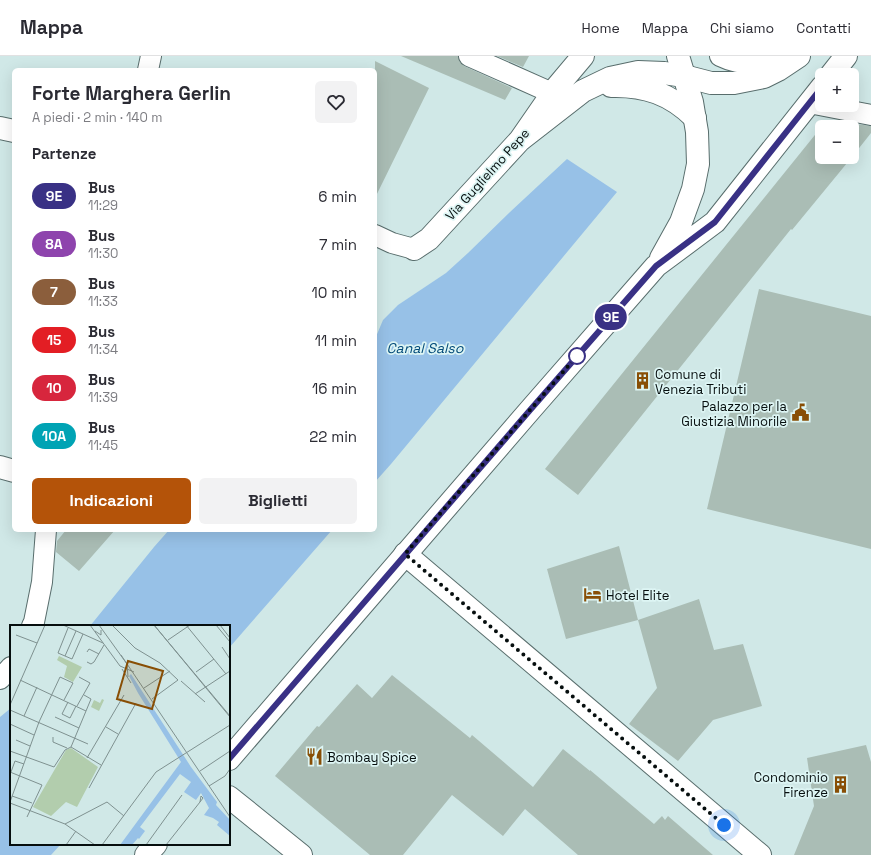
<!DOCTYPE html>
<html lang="it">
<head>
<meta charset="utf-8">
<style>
	:root { --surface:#fff; --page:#f2f2f3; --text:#2b2b33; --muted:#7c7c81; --line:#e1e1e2; --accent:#b45309 }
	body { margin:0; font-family:"Space Grotesk",sans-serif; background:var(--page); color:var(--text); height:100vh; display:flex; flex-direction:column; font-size:15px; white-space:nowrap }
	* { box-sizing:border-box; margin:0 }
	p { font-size:13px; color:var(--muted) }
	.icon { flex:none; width:22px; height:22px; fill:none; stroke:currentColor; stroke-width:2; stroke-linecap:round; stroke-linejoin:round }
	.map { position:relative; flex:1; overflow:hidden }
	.side { position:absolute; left:12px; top:12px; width:365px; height:464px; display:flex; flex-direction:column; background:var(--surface); border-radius:6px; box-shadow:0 4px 16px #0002 }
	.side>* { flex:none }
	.badge { padding:0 8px; border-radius:13px; font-size:14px; line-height:26px }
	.buttons { position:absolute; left:815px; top:12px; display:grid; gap:8px }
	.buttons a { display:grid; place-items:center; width:44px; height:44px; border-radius:6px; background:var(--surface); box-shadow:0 4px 16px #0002; font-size:20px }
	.you { position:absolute; width:20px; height:20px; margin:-10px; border:3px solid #fff; border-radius:50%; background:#1a73e8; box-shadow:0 0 0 6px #1a73e833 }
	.map>.badge { position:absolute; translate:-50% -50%; box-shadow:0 0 0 2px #fff }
	h2 { padding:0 20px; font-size:15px; line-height:36px }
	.round { display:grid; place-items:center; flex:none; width:42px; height:42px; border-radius:6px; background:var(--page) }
	.head { display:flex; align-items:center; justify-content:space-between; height:68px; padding:0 20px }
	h1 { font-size:19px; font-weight:600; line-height:30px }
	.primary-button { display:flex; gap:8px; margin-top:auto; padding:8px 20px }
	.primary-button a { flex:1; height:46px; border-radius:6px; background:var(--accent); color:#fff; font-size:16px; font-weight:600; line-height:46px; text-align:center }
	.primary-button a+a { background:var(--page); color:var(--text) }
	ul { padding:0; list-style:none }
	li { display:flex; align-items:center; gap:12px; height:48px; padding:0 20px }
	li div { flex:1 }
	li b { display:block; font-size:15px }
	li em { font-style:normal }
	li .badge { min-width:44px; font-weight:700; text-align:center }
	header { display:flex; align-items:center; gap:24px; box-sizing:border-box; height:56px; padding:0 20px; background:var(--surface); border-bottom:1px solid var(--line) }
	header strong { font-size:19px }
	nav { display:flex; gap:22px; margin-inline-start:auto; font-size:14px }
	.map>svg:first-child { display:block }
	.water { fill:#97c1e7 }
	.building { fill:#aabdb5 }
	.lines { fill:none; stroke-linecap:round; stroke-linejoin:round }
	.pedestrian-casing { stroke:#586d6c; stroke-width:22 }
	.minor-casing { stroke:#586d6c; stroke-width:24 }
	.tertiary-casing { stroke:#586d6c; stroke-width:24 }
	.pedestrian { stroke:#fff; stroke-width:20 }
	.minor { stroke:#fff; stroke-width:22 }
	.tertiary { stroke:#fff; stroke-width:22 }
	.line-casing { stroke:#fff; stroke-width:9 }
	.line { stroke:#393185; stroke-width:6 }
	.walk { stroke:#060e0e; stroke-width:4; stroke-dasharray:0 7.2 }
	.stop-dot { fill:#fff; stroke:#393185; stroke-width:2 }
	.labels { text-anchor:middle; stroke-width:3.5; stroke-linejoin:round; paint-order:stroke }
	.street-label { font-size:13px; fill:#060e0e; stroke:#ddf5f4 }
	.poi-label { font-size:13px; fill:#060e0e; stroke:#ddf5f4; text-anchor:start }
	.water-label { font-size:14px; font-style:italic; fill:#014978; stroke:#ddf5f4 }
	.inset-road { fill:none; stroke:#7f9190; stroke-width:1 }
	.view { fill:#884e05; fill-opacity:0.15; stroke:#884e05; stroke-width:2 }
	.inset-edge { fill:none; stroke:#060e0e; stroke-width:2 }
</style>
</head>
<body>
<header>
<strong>Mappa</strong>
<nav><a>Home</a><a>Mappa</a><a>Chi siamo</a><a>Contatti</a></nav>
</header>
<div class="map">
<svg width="871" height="799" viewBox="0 0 871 799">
	<rect width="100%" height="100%" fill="#d0e8e7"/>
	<path class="water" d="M567 103 617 136 391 408 375 426V283L383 264 398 249 446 217 468 197 510 156Z
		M169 474H332L229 592V570H90L154 491Z
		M11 652V788H61L51 799H0V661Z"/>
	<path class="building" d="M401 0H458L460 6 464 10 512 32 505 44Z
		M497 0H529L523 11Z
		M375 5 429 32 375 142Z
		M827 64 871 70V77L852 101V71H822V101H852L792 174 791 173 578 439 545 413Z
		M759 233 871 260V493L707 453Z
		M66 474H115L79 515 56 496 57 485Z
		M619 490 638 564 566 583 547 513Z
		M699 543 714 594 743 588 762 650 713 664 678 705 629 668 657 632 638 564Z
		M392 619 470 682 472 679 533 731 563 693 590 715V714L654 768 662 760 665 764 668 760 713 799H578L525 753 503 780 452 739 403 799H370L275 720 317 670 319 671 357 628 372 642Z
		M866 689 871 706V799H794L814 750 807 702Z"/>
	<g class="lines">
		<defs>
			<path id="pedestrian" d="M469 0 552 37
				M720 0C739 9 757 10 776 0
				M148 14 151 0
				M809 47 871 59
				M375 179 392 187 414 193
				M32 570 34 566 42 526 46 474
				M0 623 11 611"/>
			<path id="minor" d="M611 30C645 29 671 38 695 62
				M0 72 14 75
				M520 84 583 35 610 22 638 16 664 17 684 20 711 27H734L764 21 778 14 799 0
				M414 193 429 183 520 84 556 32 583 0
				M0 411 14 415
				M405 498 760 799
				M229 741 301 799"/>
			<path id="tertiary" d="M831 19 846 0
				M661 202 681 166 693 133 698 108 697 76 692 46 678 0
				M229 703 531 353 656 210 715 166 822 31
				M146 799 156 788"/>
		</defs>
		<use href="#pedestrian" class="pedestrian-casing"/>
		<use href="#minor" class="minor-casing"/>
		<use href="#tertiary" class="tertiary-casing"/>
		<use href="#pedestrian" class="pedestrian"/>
		<use href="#minor" class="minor"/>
		<use href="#tertiary" class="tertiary"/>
	</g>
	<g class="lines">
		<defs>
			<path id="line" d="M229 703 531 353 656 210 715 166 822 31"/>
		</defs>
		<use href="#line" class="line-casing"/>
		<use href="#line" class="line"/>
		<path class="walk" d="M577 300 405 498 724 769"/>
	</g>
	<defs>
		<symbol id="building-bare" viewBox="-9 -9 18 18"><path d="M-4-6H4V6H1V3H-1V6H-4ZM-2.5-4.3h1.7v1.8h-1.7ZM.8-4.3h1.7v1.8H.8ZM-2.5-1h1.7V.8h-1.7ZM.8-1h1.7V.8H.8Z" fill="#884e05" stroke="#ddf5f4" stroke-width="2.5" paint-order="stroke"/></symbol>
		<symbol id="civic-bare" viewBox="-9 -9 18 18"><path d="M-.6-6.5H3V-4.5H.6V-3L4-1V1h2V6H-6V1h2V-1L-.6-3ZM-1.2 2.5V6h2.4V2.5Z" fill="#884e05" stroke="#ddf5f4" stroke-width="2.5" paint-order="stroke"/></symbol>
		<symbol id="hotel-bare" viewBox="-9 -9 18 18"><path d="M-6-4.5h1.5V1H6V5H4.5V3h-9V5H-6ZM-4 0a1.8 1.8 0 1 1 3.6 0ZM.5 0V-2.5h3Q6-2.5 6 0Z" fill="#884e05" stroke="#ddf5f4" stroke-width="2.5" paint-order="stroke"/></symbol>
		<symbol id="restaurant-bare" viewBox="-9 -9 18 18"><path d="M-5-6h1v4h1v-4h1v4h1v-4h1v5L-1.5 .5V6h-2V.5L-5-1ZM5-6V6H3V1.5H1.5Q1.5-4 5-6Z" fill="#884e05" stroke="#ddf5f4" stroke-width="2.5" paint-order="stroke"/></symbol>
	</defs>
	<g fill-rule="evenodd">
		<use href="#building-bare" x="630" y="312" width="25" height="25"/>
		<use href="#civic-bare" x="788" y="344" width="25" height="25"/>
		<use href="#hotel-bare" x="580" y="526" width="25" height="25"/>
		<use href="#restaurant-bare" x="302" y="688" width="25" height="25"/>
		<use href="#building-bare" x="828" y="716" width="25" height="25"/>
	</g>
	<circle class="stop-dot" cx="577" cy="300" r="8"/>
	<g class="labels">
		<g class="street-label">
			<text transform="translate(487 118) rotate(-48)" y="5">Via Guglielmo Pepe</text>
		</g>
		<g class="poi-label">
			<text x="655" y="323">Comune di<tspan x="655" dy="15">Venezia Tributi</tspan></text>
			<text x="787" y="355" text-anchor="end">Palazzo per la<tspan x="787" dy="15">Giustizia Minorile</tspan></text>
			<text x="606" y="544">Hotel Elite</text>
			<text x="327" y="706">Bombay Spice</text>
			<text x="828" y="726" text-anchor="end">Condominio<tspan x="828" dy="15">Firenze</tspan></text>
		</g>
		<g class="water-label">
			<text x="425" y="297">Canal Salso</text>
		</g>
	</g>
	<g transform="translate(10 569)">
		<rect width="220" height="220" fill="#d0e8e7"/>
		<path d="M49 31 72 42 63 57 54 52 57 41 47 35ZM92 74 94 75 89 86 81 82 84 75 90 78ZM61 123 88 142 67 182 56 177 41 191 23 182 56 125Z" fill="#b2cdad"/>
		<path d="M121 49 181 142 207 177 206 180 220 195V211L207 200 209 197 203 193 194 190 199 183 191 168 186 175 174 167 181 157 170 149 130 202 135 206 129 214 128 213 122 220H110L171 137 128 68 119 51Z" fill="#97c1e7"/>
		<path class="inset-road" d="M53 0 93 18M80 0 110 41 124 47M89 0 117 39 118 52M102 0 125 23 150 38 168 55 142 74M144 0 220 91M144 0 220 92M176 0 216 49M206 0 220 17M210 0 220 13M58 3 48 28 62 34 73 9M85 6 91 10V5M6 10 27 18M158 15 180 0M212 22 220 34M77 27 79 24 89 29M111 30 220 192M55 31 66 6M77 37 81 39 84 37 94 20M112 44 121 58M186 47 204 34M10 55 76 86M171 56 195 77M134 63 160 46M185 69 220 46M74 70 81 74 61 122 91 140M58 77 52 89 60 93 66 81M0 80 35 0M67 81 80 58 69 52M0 85 78 119M14 91 27 62M45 92 69 103M0 99 24 110M96 102 108 109M43 112V117L57 123M6 115 20 121M0 126 44 142 55 125 61 122M77 133 114 70M190 146 220 126M0 147 32 160 17 192M1 147 5 136 14 139M199 161 215 151 220 144M79 163 126 78M2 171 22 178M0 177 29 97 50 52 63 58 54 75M0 178 55 199 85 220M55 199 97 177 114 191M56 220 66 206M92 220 146 147 220 100M136 220 172 170M156 220 190 177 193 173 191 171 190 177"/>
		<path class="view" d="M118 36 153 46 142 84 107 74Z"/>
		<rect width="220" height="220" class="inset-edge"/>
	</g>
</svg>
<div class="buttons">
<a>+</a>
<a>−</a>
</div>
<div class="you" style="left:724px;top:769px"></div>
<b class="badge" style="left:611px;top:261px;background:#393185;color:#fff">9E</b>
<section class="side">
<div class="head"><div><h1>Forte Marghera Gerlin</h1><p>A piedi · 2 min · 140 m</p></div><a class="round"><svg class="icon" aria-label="heart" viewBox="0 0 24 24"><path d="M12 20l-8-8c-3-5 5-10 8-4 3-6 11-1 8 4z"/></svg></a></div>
<h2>Partenze</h2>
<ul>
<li><span class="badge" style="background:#393185;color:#fff">9E</span><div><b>Bus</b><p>11:29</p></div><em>6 min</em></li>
<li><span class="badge" style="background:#8e44ad;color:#fff">8A</span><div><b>Bus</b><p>11:30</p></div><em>7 min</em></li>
<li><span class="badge" style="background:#8b5e3c;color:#fff">7</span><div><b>Bus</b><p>11:33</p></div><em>10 min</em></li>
<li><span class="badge" style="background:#e31e24;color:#fff">15</span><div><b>Bus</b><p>11:34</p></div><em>11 min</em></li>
<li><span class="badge" style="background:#d7263d;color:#fff">10</span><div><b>Bus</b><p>11:39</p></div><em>16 min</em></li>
<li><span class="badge" style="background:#00a3b4;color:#fff">10A</span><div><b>Bus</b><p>11:45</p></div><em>22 min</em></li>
</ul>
<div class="primary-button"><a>Indicazioni</a><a>Biglietti</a></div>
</section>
</div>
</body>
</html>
